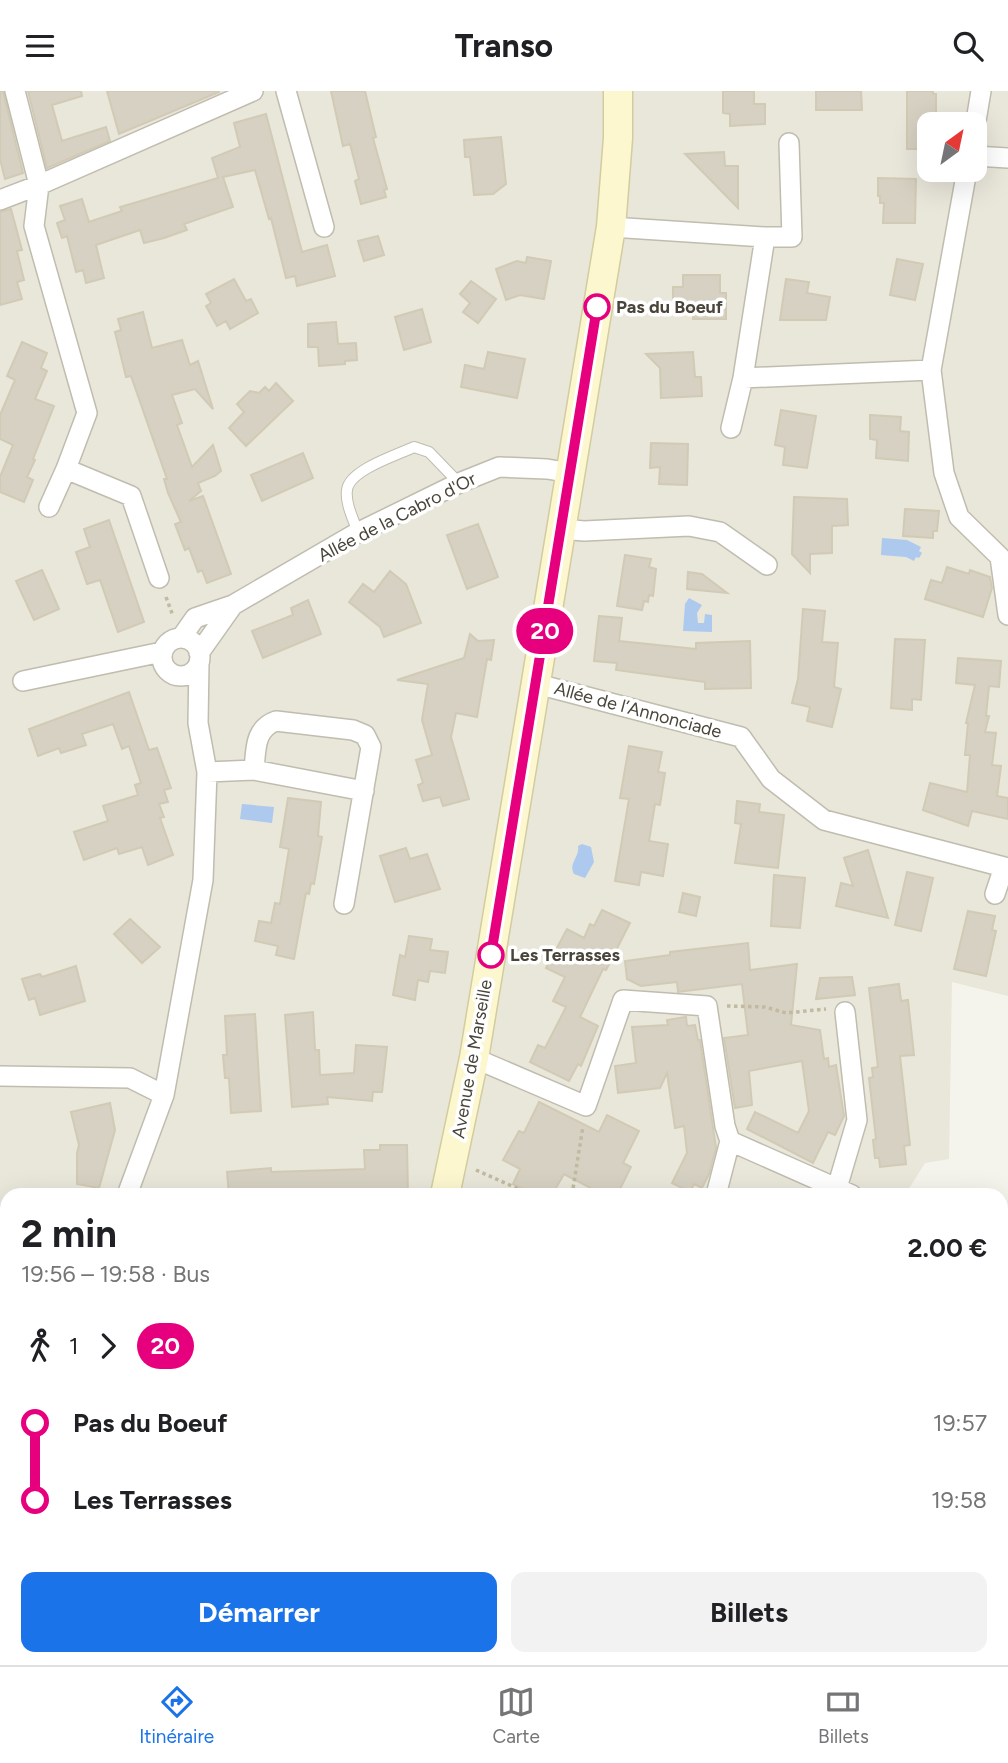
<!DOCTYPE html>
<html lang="fr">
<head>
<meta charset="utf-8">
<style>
	:root { --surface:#fff; --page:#f2f2f2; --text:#202124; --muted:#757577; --line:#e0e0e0; --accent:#1a73e8 }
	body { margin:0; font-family:Figtree,sans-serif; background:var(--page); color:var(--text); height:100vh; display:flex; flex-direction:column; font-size:26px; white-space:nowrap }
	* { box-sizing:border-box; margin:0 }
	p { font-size:23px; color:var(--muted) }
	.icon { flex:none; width:38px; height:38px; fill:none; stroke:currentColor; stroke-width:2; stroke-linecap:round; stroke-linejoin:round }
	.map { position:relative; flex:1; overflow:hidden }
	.sheet { position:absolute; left:0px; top:1097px; width:1008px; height:478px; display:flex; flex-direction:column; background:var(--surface); border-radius:21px 21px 0 0; box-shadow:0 7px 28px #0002 }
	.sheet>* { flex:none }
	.badge { padding:0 14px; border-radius:23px; font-size:24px; line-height:46px }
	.needle { width:46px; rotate:33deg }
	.controls { position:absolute; left:917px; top:21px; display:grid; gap:14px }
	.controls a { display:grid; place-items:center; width:70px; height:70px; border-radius:14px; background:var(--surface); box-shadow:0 7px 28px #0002; font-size:35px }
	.map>.badge { position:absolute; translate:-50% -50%; box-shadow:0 0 0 4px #fff }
	.legs { display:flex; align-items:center; gap:10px; height:77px; padding:0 21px; font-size:23px }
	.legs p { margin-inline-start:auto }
	.summary { display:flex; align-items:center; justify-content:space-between; height:119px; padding:0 21px }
	h1 { font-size:38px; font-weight:700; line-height:52px }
	.primary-button { display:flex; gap:14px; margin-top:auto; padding:14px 21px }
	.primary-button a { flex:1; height:80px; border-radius:14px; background:var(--accent); color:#fff; font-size:28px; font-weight:700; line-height:80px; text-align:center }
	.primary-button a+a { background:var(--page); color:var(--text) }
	ul { padding:0 21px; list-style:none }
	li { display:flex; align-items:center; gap:24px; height:77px; font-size:26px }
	li i { display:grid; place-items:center; width:10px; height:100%; margin:0 9px; background:currentColor }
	li i::after { content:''; width:18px; height:18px; margin:-9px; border:5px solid; border-radius:50%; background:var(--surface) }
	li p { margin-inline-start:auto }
	li:first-child i { background:linear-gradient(#0000 50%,currentColor 0) }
	li:last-child i { background:linear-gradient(currentColor 50%,#0000 0) }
	header { display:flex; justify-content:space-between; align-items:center; height:91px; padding:0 21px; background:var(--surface); font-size:32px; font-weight:700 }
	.dock { display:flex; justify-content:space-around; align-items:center; height:98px; border-top:2px solid var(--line); background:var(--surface); font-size:19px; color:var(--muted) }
	.dock a { display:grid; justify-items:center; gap:4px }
	.dock .on { color:var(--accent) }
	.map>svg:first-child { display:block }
	.residential { fill:#e9e6da; fill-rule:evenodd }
	.commercial { fill:#f5edd9 }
	.water { fill:#adc9ed }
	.building { fill:#d6d1c2; stroke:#d1cab5; stroke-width:2 }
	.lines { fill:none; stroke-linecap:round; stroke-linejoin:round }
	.lane-casing { stroke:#c0bdaf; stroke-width:12 }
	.street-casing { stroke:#c0bdaf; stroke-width:22 }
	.secondary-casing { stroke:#d2cc9e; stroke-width:31 }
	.path { stroke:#c1baa1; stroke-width:3.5; stroke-dasharray:3.5 3.5; stroke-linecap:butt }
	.lane { stroke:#fff; stroke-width:10 }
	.street { stroke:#fff; stroke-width:19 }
	.secondary { stroke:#fcf7cf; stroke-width:28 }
	.line-1-casing { stroke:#fff; stroke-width:16 }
	.line-1 { stroke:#e6007e; stroke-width:10 }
	.stop-1-dot { fill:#fff; stroke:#e6007e; stroke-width:3.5 }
	.labels { text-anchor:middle; stroke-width:7; stroke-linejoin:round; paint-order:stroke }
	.stop-label { font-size:18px; font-weight:bold; fill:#49453a; stroke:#fff; text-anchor:start }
	.street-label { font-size:18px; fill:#49453a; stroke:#fff }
</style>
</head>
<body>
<header><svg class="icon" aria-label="menu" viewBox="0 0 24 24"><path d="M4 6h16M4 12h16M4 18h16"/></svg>Transo<svg class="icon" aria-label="search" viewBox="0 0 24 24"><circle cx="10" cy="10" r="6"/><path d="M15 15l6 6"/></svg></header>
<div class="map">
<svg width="1008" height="1574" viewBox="0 0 1008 1574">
	<rect width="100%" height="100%" fill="#f5f4ec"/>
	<path class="residential" d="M0 0H1008V905L952 891 949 1068 925 1072 905 1104H7V1360L0 1316ZM929 33H975V79H929Z
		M7 1474V1568H874L872 1574H0V1475Z"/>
	<path class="commercial" d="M0 1316 7 1360V1474L0 1475Z"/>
	<path class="water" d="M882 447 907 449 921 456 919 460 922 462 919 467 916 466 914 470 906 466 881 464Z
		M689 507 702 514 697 522 698 532H704L705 523 712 524V541L683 540 685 513Z
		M242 713 274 716 272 732 240 728Z
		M582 753 591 756 594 771 585 787 574 783C568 772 580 766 578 755Z"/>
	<path class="building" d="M0 0H3L23 82 5 88 0 68Z
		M28 0H81L82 5 52 14 62 50 106 36 110 50 47 77Z
		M107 0H219V1L119 43Z
		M331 0H365L376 46 373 47 387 98 384 99 386 106 361 113 355 90 359 88 350 53 343 55Z
		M723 0H754V13H765V33L730 35V23L723 22Z
		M816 0H861L862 19H816Z
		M907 0H933V3H936V33H929V58H907Z
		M266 23 302 161 327 154 335 185 297 195 295 185 286 187 271 127 269 128 255 79 223 86 233 116 184 133 187 139 164 147 144 152 140 139 96 154 104 187 86 192 83 179 76 181 67 145 62 147 57 132 65 129 60 115 82 108 89 131 122 120 120 116 218 87 212 67 240 56 234 32Z
		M501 46 506 93 493 103 474 104 470 66H465L464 49Z
		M724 61 725 75H738V117L685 63Z
		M878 87 916 88 915 132H883L884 112H880V105H878Z
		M11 118 22 159 17 160 24 189 17 191 22 208 0 214V121Z
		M378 145 384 164 364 170 358 150Z
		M527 166 551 170 544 208 520 204 506 209 496 178 517 170 526 172Z
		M897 168 923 173 915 209 890 204Z
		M683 184H720V202H726V228H693V220L673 219V196H683Z
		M234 188 246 210 251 208 258 222 230 238 226 230 217 235 206 215 211 212 206 203Z
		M786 188 809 191 807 202 830 206 826 229H780Z
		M471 190 496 208 478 232 463 221 470 212 460 203Z
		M422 218 431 251 404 259 395 226Z
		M143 221 152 257 182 249 190 274 198 270 213 318 195 298 172 304 182 332 177 334 192 376 213 354 221 380 215 385 198 392 201 400 189 410 203 405 231 483 207 492 202 479 198 481 189 457 185 459 175 433 181 431 168 402 164 388H167L131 285 126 286 115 241 121 239 118 228Z
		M336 231 338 253 356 252 357 269 345 270V273L319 275 318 256H308V233Z
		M22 251 47 262 41 277 47 280 35 308 54 315 33 368 35 369 27 386 33 389 24 411 0 401V386L13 354 0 348V324L15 289 7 285Z
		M488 261 525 268 517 307 461 296 465 274 484 278Z
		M693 261 695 286H701L702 305 661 307 660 277 646 263Z
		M276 292 293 310 246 355 229 337 244 321 237 313 250 300 259 302 265 296 269 300Z
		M781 319 816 325 807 377 783 374 785 356 775 354Z
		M870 324 901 326 900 340 909 341 908 370 876 367 877 349 870 348Z
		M651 352 688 353 687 394 659 393 660 376 650 377Z
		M303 362 313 387 262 410 251 384Z
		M794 406 847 408 848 434 832 435V462L810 463V482L792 463Z
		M905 418 939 420 937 440H933V447L903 445Z
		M109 429 144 531 118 541 100 489 87 493 76 461 90 456 84 438Z
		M478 433 498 486 467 498 447 444Z
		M625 464 651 468 649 476 656 478 653 505 649 504 648 511 644 510 642 519 617 515Z
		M947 476 969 483 970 479 990 486 992 497 983 526 925 508 931 489 942 492Z
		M42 479 59 518 34 529 16 490Z
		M390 480 406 493 421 532 384 546 380 536 349 511 363 493 374 501Z
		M688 481 702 483 727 502 687 498Z
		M308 509 321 543 263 567 252 540 293 524 291 517Z
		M803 518 825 520 822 551 838 552 834 596 841 598 832 636 807 630 810 616 792 612 798 588Z
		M599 525 622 527 619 550 696 558V552L750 550 751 597 705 598V591L616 579 617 572 594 570Z
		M470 543 478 550 494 549 491 569 487 568 477 626 456 622 451 646 469 708 443 715 440 706 423 710 418 694 423 692 416 669 432 664 422 629 428 593 397 589 464 567Z
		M895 548 925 549 921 609 912 608V619L891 617Z
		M958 567 1001 570 999 596 989 595 986 625H989L985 641 996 642 992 674 1001 675 997 705 1008 707V728L972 720 968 735 923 719 930 692 967 701 970 664H965L968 632H966L975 594 956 592Z
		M129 601 149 659 157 657 171 697 164 699 168 711 159 713 164 726 160 727 173 764 148 774 142 756 119 763 117 757 84 769 74 741 108 730 103 715 138 704 135 694 141 692 129 655 122 658 113 633 82 643 86 654 61 662 59 657 38 665 29 638Z
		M629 655 662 661 658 681 665 682 660 714 655 713 649 750 668 753 663 785 641 781 639 794 615 790 629 708 620 707Z
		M288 707 321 711 318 745 322 746 314 793 311 792 309 803 306 802 294 868 276 864 278 855 255 850 259 830 271 832 275 812 280 813 289 758 280 756Z
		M737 710 760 713 759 721 784 724 778 777 735 772 741 733 735 732Z
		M406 757 410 768 427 763 440 798 395 811 380 765Z
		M868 759 888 827 836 815 841 792 853 795 844 767Z
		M907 781 933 787 921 840 895 834Z
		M774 784 805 787 800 837 771 835Z
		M683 802 700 806 696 825 679 821Z
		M602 819 630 832 606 879 603 878 580 926 598 935 581 975 578 973 569 990 530 971 538 954 545 957 566 916 553 910 565 886 546 877 567 838 584 847 590 833 594 835Z
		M968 820 995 825 992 839 996 840 986 885 954 878Z
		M130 828 160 856 142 872 114 843Z
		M409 845 432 848 430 859 448 861 445 882 430 880 428 891 418 889 415 909 393 904 400 864 405 866Z
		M748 852 750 879 797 873 791 934 820 939 824 968 828 967 829 976 836 974 844 1025 835 1044 828 1041 813 1072 747 1038 755 1021 798 1042 809 1020 802 970 749 980 752 1014 735 1017 724 947 748 944 742 893 678 901 677 891 641 895 627 888 625 870 670 864V861Z
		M76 875 85 910 40 924 35 907 29 909 22 888 40 883 42 886Z
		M852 886 855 904 816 908 820 887Z
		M899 893 901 910 908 909 914 964 900 965 910 1054 904 1055 906 1073 880 1076 879 1067H875L873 1049 876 1048 869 987 873 986 872 977 878 976 869 897Z
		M313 921 315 959H319L320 984 354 982 356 954 387 956 382 1001H373L372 1010 327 1006 328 1013 292 1016 285 924Z
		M255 923 261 1020 231 1022 229 987H225L223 964H227L225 925Z
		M686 926 687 935 695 934 698 949H700L716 1057 709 1083 702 1097 694 1093 690 1101 672 1092 687 1062 684 1035 675 1037 667 982 660 997 618 1002 615 975 636 972 632 936 668 934 667 929Z
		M539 1011 599 1041 607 1024 639 1040 623 1072 631 1076 617 1104H604L564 1083 552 1104H535L513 1093 520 1078 503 1069 519 1040 524 1042Z
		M110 1012 115 1039 99 1097 77 1093V1062L79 1054 71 1021Z
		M380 1054H407L408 1104H229L227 1081 271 1077V1081L365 1078 364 1059H380Z"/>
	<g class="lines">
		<defs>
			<path id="lane" d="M358 442C354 429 345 413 347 399 349 379 397 364 414 356L429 361 459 392"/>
			<path id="street" d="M15 0 39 94 34 135 87 322 66 378 131 405 159 487
				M286 0 324 136
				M975 36 981 0
				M975 65 1008 67
				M967 79 931 279 944 382 959 426 1000 466 1008 524
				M0 109 39 94 253 0
				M611 136 765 146 743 287 931 279
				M765 146H792L789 52
				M731 337 743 287
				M49 416 66 378
				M562 438 584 440 689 435 720 441 767 474
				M181 547 195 527 233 514 355 443 459 392 499 376 547 378 571 382
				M162 566a19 19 0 1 1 38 0a19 19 0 1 1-38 0Z
				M199 562 233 514
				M23 590 162 561
				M537 593 741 646 771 688 824 729 1004 776 995 803
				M207 681 254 679
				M344 813 371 656 365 644 353 639 276 630C254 638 256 659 254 679L364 700
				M474 967 586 1015 623 909 707 915 725 1035 730 1050 852 1104
				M0 985 130 987 164 1004
				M837 1097 857 1029 845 921
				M127 1104 164 1004 203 789 207 681 198 632 199 571
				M716 1104 730 1050
				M0 1125 7 1126
				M694 1574 697 1568"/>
			<path id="secondary" d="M445 1104 474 967 611 136 618 47V0
				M242 1574 245 1568"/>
		</defs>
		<use href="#lane" class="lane-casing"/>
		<use href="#street" class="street-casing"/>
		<use href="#secondary" class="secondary-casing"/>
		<path class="path" d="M166 506 173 525
			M727 915 765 916 786 922 826 918
			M476 1079 532 1104
			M572 1104 583 1035
			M680 1104 698 1101"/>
		<use href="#lane" class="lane"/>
		<use href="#street" class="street"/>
		<use href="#secondary" class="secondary"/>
	</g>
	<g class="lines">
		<defs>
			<path id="line-1" d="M491 864 597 216"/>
		</defs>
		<use href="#line-1" class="line-1-casing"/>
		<use href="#line-1" class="line-1"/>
	</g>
	<g class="stop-1-dot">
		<circle cx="597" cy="216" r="12"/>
		<circle cx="491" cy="864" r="12"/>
	</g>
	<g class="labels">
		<g class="stop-label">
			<text x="616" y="222">Pas du Boeuf</text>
			<text x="510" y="870">Les Terrasses</text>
		</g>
		<g class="street-label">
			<text transform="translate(397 426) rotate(-27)" y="6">Allée de la Cabro d'Or</text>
			<text transform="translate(638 619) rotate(15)" y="6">Allée de l’Annonciade</text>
			<text transform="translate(472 968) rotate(-80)" y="6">Avenue de Marseille</text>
		</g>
	</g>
</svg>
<div class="controls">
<a><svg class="needle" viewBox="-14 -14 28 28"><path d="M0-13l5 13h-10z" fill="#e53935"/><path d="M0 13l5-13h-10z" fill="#757577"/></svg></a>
</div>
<b class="badge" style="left:545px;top:540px;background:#e6007e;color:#fff">20</b>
<section class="sheet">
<div class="summary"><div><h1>2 min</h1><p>19:56 – 19:58 · Bus</p></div><b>2.00 €</b></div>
<div class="legs"><svg class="icon" aria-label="walk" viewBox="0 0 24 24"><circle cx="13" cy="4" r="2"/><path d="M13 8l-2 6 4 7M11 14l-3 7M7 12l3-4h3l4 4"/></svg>1<svg class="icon" aria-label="forward" viewBox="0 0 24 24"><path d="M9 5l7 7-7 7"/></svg><b class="badge" style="background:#e6007e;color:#fff">20</b></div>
<ul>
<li><i style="color:#e6007e"></i><b>Pas du Boeuf</b><p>19:57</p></li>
<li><i style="color:#e6007e"></i><b>Les Terrasses</b><p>19:58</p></li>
</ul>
<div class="primary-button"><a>Démarrer</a><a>Billets</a></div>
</section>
</div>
<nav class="dock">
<a class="on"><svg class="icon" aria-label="directions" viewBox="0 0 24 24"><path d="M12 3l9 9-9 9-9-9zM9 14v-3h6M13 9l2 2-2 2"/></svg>Itinéraire</a>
<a><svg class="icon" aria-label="map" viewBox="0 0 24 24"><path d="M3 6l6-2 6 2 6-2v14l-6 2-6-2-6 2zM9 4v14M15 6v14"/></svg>Carte</a>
<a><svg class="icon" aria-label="tickets" viewBox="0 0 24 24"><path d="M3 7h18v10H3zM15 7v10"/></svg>Billets</a>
</nav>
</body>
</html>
